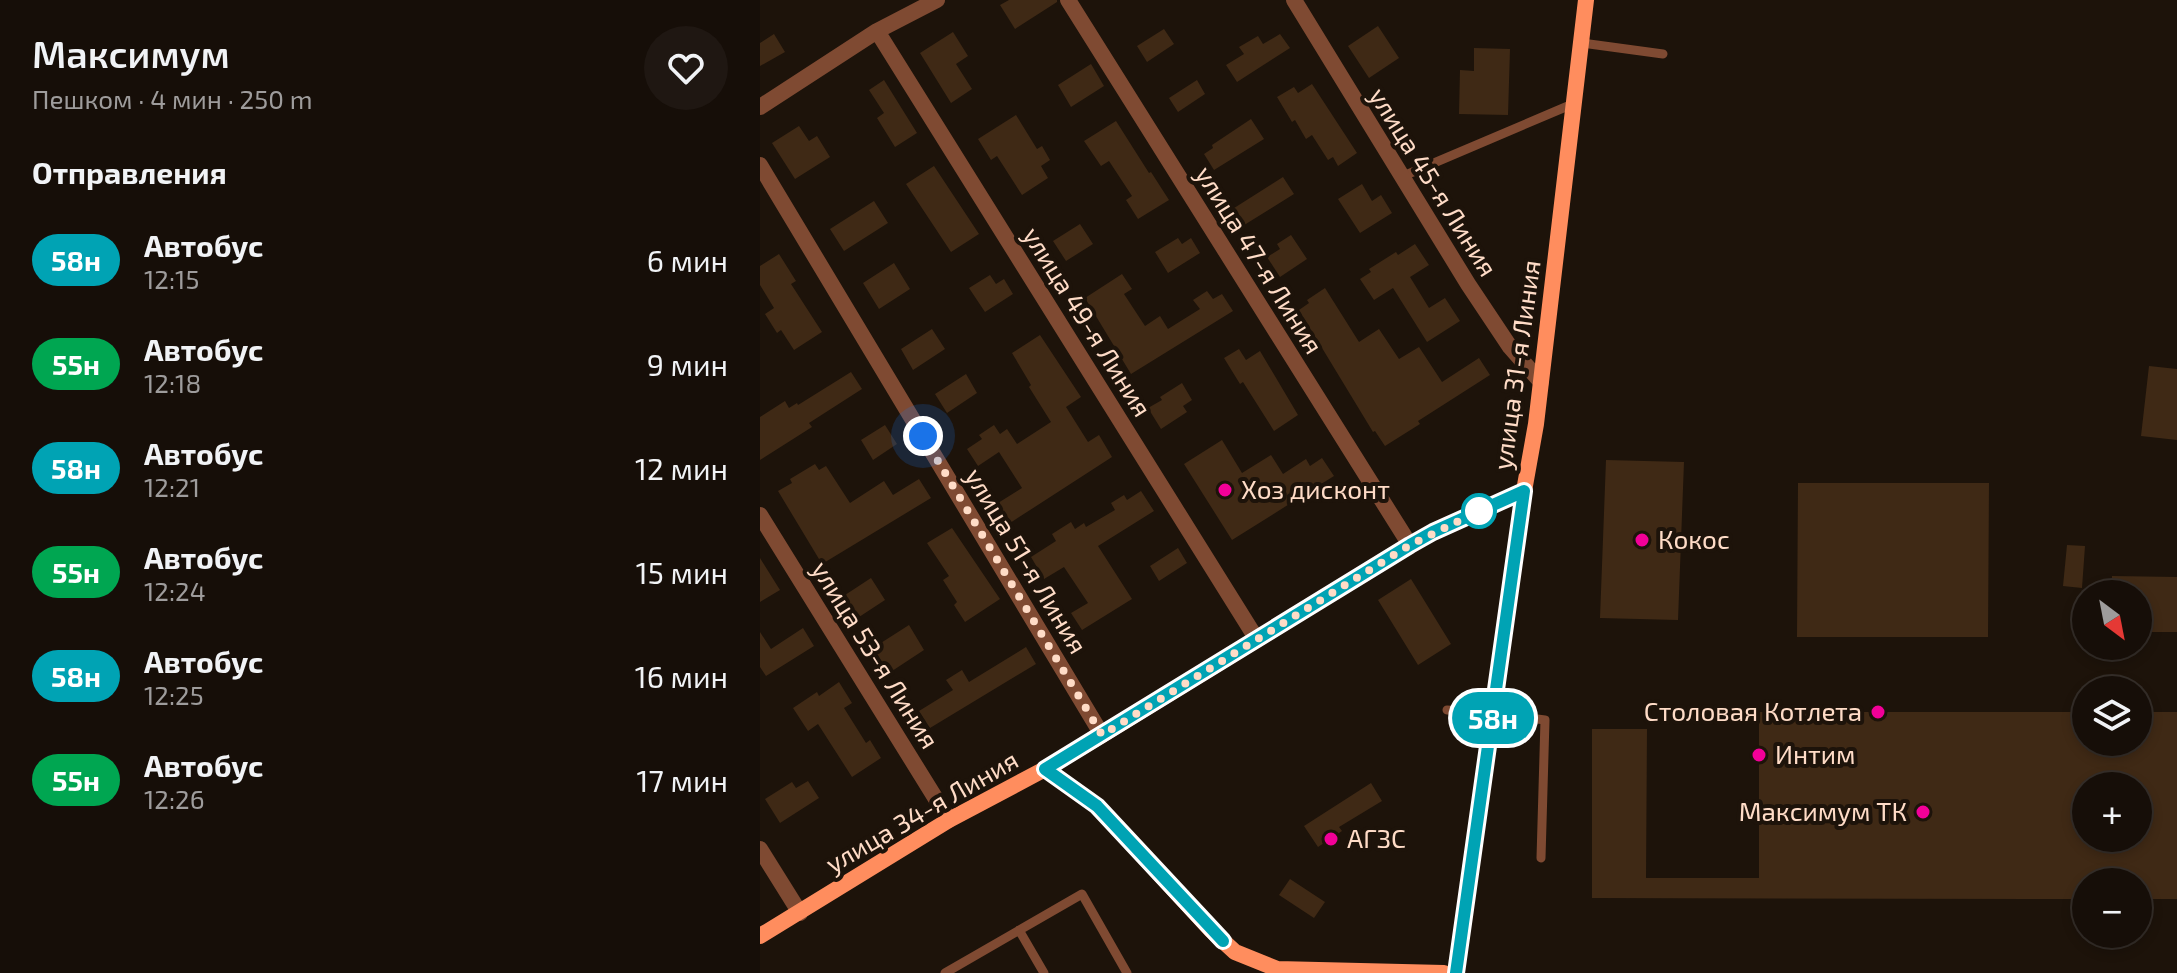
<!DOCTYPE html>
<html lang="ru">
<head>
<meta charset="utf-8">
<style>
	:root { --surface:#160e08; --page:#1f1712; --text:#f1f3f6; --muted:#9e9c9c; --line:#352e29 }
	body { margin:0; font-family:"Exo 2",sans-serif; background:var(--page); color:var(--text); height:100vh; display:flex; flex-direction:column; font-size:30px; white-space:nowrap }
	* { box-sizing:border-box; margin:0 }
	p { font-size:26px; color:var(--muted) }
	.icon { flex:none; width:44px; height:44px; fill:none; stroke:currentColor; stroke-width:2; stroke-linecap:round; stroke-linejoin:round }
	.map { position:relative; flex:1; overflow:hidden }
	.drawer { display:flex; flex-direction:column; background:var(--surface); width:760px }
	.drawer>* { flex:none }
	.badge { padding:0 16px; border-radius:26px; font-size:28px; line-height:52px }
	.needle { width:52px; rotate:148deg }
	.tools { position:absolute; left:1312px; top:580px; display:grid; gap:16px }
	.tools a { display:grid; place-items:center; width:80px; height:80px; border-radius:50%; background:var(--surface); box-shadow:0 4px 12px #0003,0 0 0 2px var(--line); font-size:40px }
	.you { position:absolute; width:40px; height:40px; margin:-20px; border:6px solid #fff; border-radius:50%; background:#1a73e8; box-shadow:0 0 0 12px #1a73e833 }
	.map>.badge { position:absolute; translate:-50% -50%; box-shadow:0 0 0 4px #fff }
	h2 { padding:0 32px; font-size:30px; line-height:72px }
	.round { display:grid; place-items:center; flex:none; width:84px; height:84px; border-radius:42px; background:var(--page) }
	.head { display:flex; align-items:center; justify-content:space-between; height:136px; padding:0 32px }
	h1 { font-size:38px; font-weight:600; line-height:60px }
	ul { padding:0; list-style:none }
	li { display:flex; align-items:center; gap:24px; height:104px; padding:0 32px }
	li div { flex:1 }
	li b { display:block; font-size:30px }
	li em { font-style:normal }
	li .badge { min-width:88px; font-weight:700; text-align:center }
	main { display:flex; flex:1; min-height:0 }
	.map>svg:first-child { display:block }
	.building { fill:#3f2915; fill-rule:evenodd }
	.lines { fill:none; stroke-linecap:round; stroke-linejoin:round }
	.lane { stroke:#7f4a32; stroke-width:9 }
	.street { stroke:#7f4a32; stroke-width:16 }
	.secondary { stroke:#ff8d5e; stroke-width:16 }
	.line-casing { stroke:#fff; stroke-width:18 }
	.line { stroke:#00a3b4; stroke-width:12 }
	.walk { stroke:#ffdcc7; stroke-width:8; stroke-dasharray:0 14.4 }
	.poi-dot { fill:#f20098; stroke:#1d130a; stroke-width:3 }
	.stop-dot { fill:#fff; stroke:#00a3b4; stroke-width:4 }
	.labels { text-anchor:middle; stroke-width:8; stroke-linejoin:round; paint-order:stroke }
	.street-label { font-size:26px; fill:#ffdcc7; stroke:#1d130a }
	.poi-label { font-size:26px; fill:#ffdcc7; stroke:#1d130a; text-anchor:start }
</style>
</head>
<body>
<main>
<section class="drawer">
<div class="head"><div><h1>Максимум</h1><p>Пешком · 4 мин · 250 m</p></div><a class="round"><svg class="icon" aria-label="heart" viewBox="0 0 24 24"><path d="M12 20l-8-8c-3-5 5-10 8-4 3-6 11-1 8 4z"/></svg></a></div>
<h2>Отправления</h2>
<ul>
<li><span class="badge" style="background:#00a3b4;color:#fff">58н</span><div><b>Автобус</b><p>12:15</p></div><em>6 мин</em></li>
<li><span class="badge" style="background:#00a651;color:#fff">55н</span><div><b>Автобус</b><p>12:18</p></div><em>9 мин</em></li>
<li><span class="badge" style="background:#00a3b4;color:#fff">58н</span><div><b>Автобус</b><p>12:21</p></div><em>12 мин</em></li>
<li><span class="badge" style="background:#00a651;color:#fff">55н</span><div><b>Автобус</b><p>12:24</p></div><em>15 мин</em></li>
<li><span class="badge" style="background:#00a3b4;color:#fff">58н</span><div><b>Автобус</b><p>12:25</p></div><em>16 мин</em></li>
<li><span class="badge" style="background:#00a651;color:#fff">55н</span><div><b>Автобус</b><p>12:26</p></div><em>17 мин</em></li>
</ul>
</section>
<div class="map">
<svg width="1417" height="973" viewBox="0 0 1417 973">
	<rect width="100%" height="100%" fill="#1d130a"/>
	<path class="building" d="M249 0H297V2L255 29 240 5Z
		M618 26 639 58 609 78 588 46Z
		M404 29 414 44 387 62 377 46Z
		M193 32 208 56 196 64 212 89 191 103 160 53Z
		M14 34 25 52 0 66V43Z
		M520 34 530 48 477 82 466 65 484 54 479 47 498 36 503 44Z
		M714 48 750 49 748 115 699 114 700 70 714 71Z
		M331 64 344 86 311 107 298 85Z
		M124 80 157 133 135 147 117 118 124 113 109 90Z
		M437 80 445 94 418 112 409 98Z
		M552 84 597 153 578 166 573 157 568 160 552 135 546 139 535 120 532 122 517 97 534 87 538 93Z
		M256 115 277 149 282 146 290 160 281 166 288 178 262 195 237 156 231 160 218 139Z
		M491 119 504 139 454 170 444 154 453 148 452 145Z
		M356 121 389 173 391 172 409 200 378 219 366 200 372 196 349 161 341 166 324 141Z
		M39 126 49 141 57 136 70 157 35 179 12 143Z
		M174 166 219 234 191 252 146 184Z
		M523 177 534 194 481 227 471 210Z
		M602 184 612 201 621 195 632 213 600 233 578 199Z
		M114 201 128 223 84 251 70 229Z
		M320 224 333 244 306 261 293 241Z
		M531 235 547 259 520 277 507 257 520 249 517 244Z
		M418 238 422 244 431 238 440 253 408 273 395 252Z
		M655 244 669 265 650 277 669 308 685 298 700 321 667 342 633 288 614 300 600 279 611 272 609 269 636 252 638 255Z
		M19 254 36 281 31 284 62 332 34 350 21 330 17 333 5 314 14 308 0 285V266Z
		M134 263 150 289 119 309 103 283Z
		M362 274 372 289 364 294 385 326 400 316 408 329 440 309 433 300 447 291 453 299 462 294 473 311 371 374 325 298Z
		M230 275 236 284 244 279 253 294 225 312 209 288Z
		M565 288 599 342 619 329 639 359 659 347 682 382 719 358 730 375 658 421 660 424 625 446 615 431 613 432 539 310 549 303 547 300Z
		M172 329 185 349 153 370 141 349Z
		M280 335 321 397 306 407 328 442 339 435 352 457 250 523 238 503 262 488 239 452 218 466 207 449 222 439 219 435 234 425 240 434 247 429 257 444 291 422 269 387 271 385 252 353Z
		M479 349 486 360 500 351 538 415 514 431 483 382 480 384 464 358Z
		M1389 366 1417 369V440L1381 436Z
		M91 372 102 389 49 423 52 427 0 460V417L25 401 29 408 37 403 38 405Z
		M206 374 217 393 187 413 175 394Z
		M422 383 432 400 423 406 427 412 401 429 388 408 402 400 400 397Z
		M125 425 137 444 113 460 101 440Z
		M462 440 482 473 511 455 523 474 546 459 550 466 562 458 574 476 472 540 424 464Z
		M846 460 924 462 918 620 840 618Z
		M55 464 59 470 66 466 90 503 124 481 133 495 159 479 171 498 62 564 18 491 32 483 30 479Z
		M1038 483H1229L1228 637H1037Z
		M381 491 394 511 338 546 372 599 322 630 311 613 328 603 304 567 284 579 271 557 296 541 292 534 311 522 315 529 324 523 326 527 355 510 351 503 364 495 367 500Z
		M192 528 240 599 205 622 194 605 197 602 183 580 189 576 167 543Z
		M1307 545 1325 546 1322 588 1303 586Z
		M418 548 427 563 399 581 390 566Z
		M0 558 20 590 0 602Z
		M1352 576 1417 577V632H1378V594H1352Z
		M111 578 125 600 96 619 82 597Z
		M651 579 691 644 658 665 618 600Z
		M149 625 164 650 129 673 113 648Z
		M43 628 54 646 6 676 0 667V632L11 649Z
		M266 647 276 664 170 728 159 711 193 690 186 680 202 670 209 682Z
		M79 682 92 703 84 708 106 743 110 740 121 758 92 777 58 724 48 731 33 708 57 692 59 696Z
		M999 712H1326V742H1378V712H1417V899H1378V882H1326V899L832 898V729H887L886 878H999ZM1326 786H1378V838H1326Z
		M48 781 59 798 20 823 5 799 32 782 36 788Z
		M611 783 622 801 579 827 582 831 558 847 544 826Z
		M530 879 565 902 554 918 519 895Z"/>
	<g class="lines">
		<path class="lane" d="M822 43 903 54
			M641 177 815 103
			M687 710 733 713 785 720 781 858
			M259 930 284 973
			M185 973 322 894 367 973"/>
		<path class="street" d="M308 0 650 545
			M534 0 708 284 750 347 781 382
			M117 31 496 638
			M0 107 117 31 177 0
			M0 165 342 735
			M0 515 189 820
			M0 849 40 913"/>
		<path class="secondary" d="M285 769 337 806 451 930 475 952 517 969 684 973
			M0 936 189 820 285 769 342 735 650 545 673 532 764 491
			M696 973 764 491 776 424 826 0"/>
	</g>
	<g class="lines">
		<defs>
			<path id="line" d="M463 941 337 806 285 769 650 545 673 532 764 491 696 973"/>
		</defs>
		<use href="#line" class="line-casing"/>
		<use href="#line" class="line"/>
		<path class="walk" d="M163 436 342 735 650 545 719 511"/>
	</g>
	<g class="poi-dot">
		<circle cx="465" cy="490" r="8"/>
		<circle cx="882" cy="540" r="8"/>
		<circle cx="1118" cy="712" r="8"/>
		<circle cx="999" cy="755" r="8"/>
		<circle cx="1163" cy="812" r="8"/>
		<circle cx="571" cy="839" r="8"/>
	</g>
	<circle class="stop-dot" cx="719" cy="511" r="16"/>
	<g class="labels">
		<g class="street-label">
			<text transform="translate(673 182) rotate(58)" y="9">улица 45-я Линия</text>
			<text transform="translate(499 260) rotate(58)" y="9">улица 47-я Линия</text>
			<text transform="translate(327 322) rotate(58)" y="9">улица 49-я Линия</text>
			<text transform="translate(757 365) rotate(-82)" y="9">улица 31-я Линия</text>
			<text transform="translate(266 561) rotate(59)" y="9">улица 51-я Линия</text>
			<text transform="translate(115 655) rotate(58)" y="9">улица 53-я Линия</text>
			<text transform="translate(162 812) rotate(-30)" y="9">улица 34-я Линия</text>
		</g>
		<g class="poi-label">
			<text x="481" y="499">Хоз дисконт</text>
			<text x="898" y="549">Кокос</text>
			<text x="1102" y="721" text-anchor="end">Столовая Котлета</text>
			<text x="1015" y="764">Интим</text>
			<text x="1147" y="821" text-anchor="end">Максимум ТК</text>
			<text x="587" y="848">АГЗС</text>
		</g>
	</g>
</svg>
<div class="tools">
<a><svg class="needle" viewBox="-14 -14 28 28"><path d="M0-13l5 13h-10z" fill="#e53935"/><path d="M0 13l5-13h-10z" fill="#9e9c9c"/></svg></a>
<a><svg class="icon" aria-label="layers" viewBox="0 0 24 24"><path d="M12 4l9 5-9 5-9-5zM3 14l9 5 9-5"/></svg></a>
<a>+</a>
<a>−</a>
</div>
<div class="you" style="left:163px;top:436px"></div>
<b class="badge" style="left:733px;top:718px;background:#00a3b4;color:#fff">58н</b>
</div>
</main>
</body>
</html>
